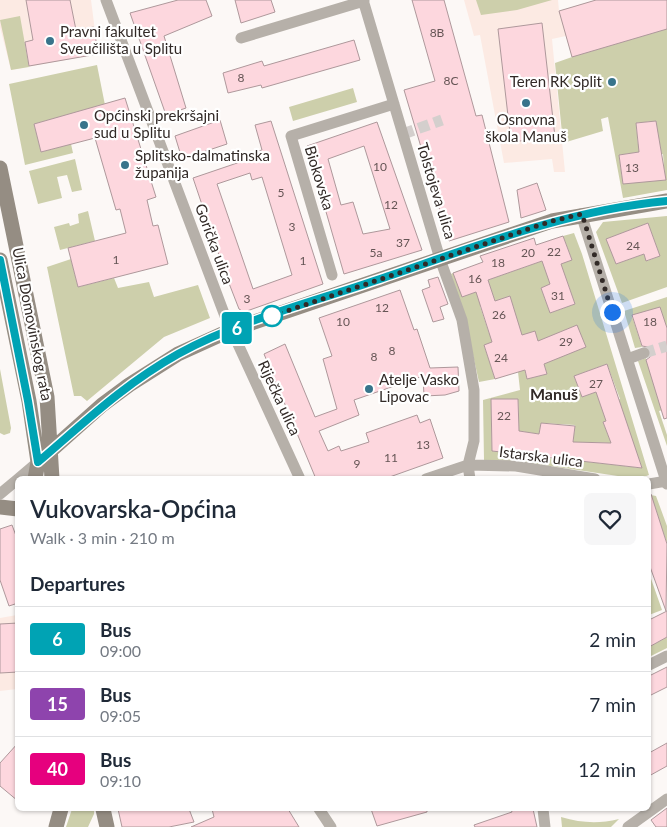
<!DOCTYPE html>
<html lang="en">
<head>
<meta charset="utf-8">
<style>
	:root { --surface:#fff; --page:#f6f6f7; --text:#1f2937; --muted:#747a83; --line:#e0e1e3 }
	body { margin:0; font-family:Lato,sans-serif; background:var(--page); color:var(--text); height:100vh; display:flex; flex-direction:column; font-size:19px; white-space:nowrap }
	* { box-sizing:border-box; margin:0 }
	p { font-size:16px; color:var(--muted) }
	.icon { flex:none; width:28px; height:28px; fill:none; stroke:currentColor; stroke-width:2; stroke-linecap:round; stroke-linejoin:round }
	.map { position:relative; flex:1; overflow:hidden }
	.panel { position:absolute; left:15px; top:476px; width:636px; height:335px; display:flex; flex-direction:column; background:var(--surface); border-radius:8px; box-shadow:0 1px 4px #0004 }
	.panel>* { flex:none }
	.badge { padding:0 10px; border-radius:4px; font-size:18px; line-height:32px }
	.you { position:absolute; width:25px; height:25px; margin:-12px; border:4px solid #fff; border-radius:50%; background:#1a73e8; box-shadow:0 0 0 8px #1a73e833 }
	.map>.badge { position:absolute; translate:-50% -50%; box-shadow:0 0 0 2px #fff }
	h2 { padding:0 15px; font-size:19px; line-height:45px }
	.round { display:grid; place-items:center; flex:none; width:52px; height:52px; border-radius:8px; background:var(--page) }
	.overview { display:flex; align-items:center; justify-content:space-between; height:85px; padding:0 15px }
	h1 { font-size:24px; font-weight:600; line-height:38px }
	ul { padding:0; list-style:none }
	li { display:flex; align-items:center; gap:15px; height:65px; padding:0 15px; border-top:1px solid var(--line) }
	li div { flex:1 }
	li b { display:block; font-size:19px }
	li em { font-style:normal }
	li .badge { min-width:55px; font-weight:700; text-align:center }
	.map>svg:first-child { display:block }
	.built { fill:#fceae3 }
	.green { fill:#cdcfab; fill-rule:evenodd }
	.building { fill:#fdd7de; stroke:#ae989b; fill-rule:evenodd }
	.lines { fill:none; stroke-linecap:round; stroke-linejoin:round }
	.street-tunnel { stroke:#d4cfcd; stroke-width:11; stroke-dasharray:11 5.5; stroke-linecap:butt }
	.street { stroke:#b6b0a9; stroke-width:11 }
	.secondary { stroke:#958d83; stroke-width:15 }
	.line-casing { stroke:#fff; stroke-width:11 }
	.line { stroke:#00a3b4; stroke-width:8 }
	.walk { stroke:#322a27; stroke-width:5; stroke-dasharray:0 9 }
	.poi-dot { fill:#38748b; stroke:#fff; stroke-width:2 }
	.stop-dot { fill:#fff; stroke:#00a3b4; stroke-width:2.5 }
	.labels { text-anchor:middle; stroke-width:4.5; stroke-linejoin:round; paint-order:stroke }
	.number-label { font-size:12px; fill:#655555 }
	.poi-label { font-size:15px; fill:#322a27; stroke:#fff; text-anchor:start }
	.street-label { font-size:15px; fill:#322a27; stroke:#fff }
	.neighbourhood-label { font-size:16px; font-weight:bold; fill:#322a27; stroke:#fff }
</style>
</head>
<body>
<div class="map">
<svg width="667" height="827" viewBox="0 0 667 827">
	<rect width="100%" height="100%" fill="#fcf8f6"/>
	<path class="built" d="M0 0H91L98 54 11 70 0 27Z
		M464 0H558L559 11 566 36 552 39 565 172H554L552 159 504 163 480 35 474 36Z
		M17 615V689L0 691V618Z"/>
	<path class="green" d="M476 0H552L517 10 481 15Z
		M597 0H667V190L623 198 608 117 601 119 603 131 563 143 555 63 572 57 559 11ZM656 121 658 142 638 144 636 123ZM641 152 623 184 619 155ZM663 154 665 180 647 156Z
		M20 16 29 67 11 70 0 20Z
		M97 65 105 105 34 124 41 152 71 144 73 153 25 165 9 84Z
		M353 88 357 102 293 121 289 107Z
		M75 159 82 190 72 192 67 175 57 177 62 198 38 204 29 171Z
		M88 211 95 241 60 250 54 227 69 223 70 226 79 223 78 214Z
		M667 216V287L622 303 596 232 603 222ZM648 223 660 256 647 261 644 254 616 264 607 239Z
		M574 233 582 254 649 475 638 479 517 461 484 460 483 400 520 390 518 372 507 338 484 345 495 379 479 382 465 319 451 274 458 271 467 295 490 287 488 280 542 261 572 260 563 236ZM566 279 575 304 550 313 541 288ZM480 306 518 324 489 333ZM535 332 542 356 511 338ZM542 357 547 374 527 379 523 363ZM607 364 620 399 601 406 596 392 582 397 574 376ZM491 399H518L519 431 539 434 541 423 575 425 573 442 611 443 603 422 623 414 642 468 492 451Z
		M71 259 78 287 114 278 118 288 149 282 154 297 198 285 210 318 164 337 87 401 81 396H74L47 267Z
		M667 297V330L632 316 642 347 635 348 624 311Z
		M646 358 657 395 667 409 659 411 667 435V446L638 361Z
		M0 369 11 428 10 433 4 435 0 433Z
		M651 495 656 496 667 526V544Z
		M649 573 662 610 649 615Z
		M667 637V648L649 657V647Z
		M72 809H94V814L88 827H66Z
		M561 817C582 823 598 824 619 819L611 827H562Z"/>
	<path class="building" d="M26 0H70L76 30 94 27 98 54 29 66 25 42 33 40Z
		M178 0H206L212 16 164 36 186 108 166 115 130 13Z
		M235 0H271L275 12 241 23Z
		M412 0H444L476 116 482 115 509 222 449 241 404 90 435 81Z
		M596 0H667V29L572 57 559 11Z
		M542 23 555 137 511 142 498 29Z
		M354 40 360 60 262 88 261 85 228 93 223 73 262 61 264 66Z
		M125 98 156 197 147 200 153 226 158 225 168 264 78 287 68 248 126 233 120 209 116 210 95 138 41 152 34 124Z
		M220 120 227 144 182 159 175 136Z
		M271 121 323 284 244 312 239 309 225 273 193 178 246 160 245 155 262 150 255 125ZM250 173 252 180 262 177 292 275 253 289 217 184Z
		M656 121 666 180 623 184 619 155 639 152 636 123Z
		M377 122 422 250 344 274 307 146ZM364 146 390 229 363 234 353 202 341 205 328 159Z
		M537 183 546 210 521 218 517 190Z
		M648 223 660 256 646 261 644 254 616 264 606 239Z
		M563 236 572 260 561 264 575 304 550 313 541 288 550 284 542 261 488 280 495 301 510 296 522 335 535 331 538 341 577 325 586 347 544 364 547 374 527 379 525 370 495 379 484 345 492 342 476 292 462 297 453 273 483 262 480 256 534 238 536 245Z
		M438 277 448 304 440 307 444 319 433 322 422 290 430 287 428 280Z
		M400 290 414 330 417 329 430 368 458 367 459 391 445 395 424 396 423 376 354 400 359 415 319 431 328 451 339 446 341 451 369 442 366 433 417 415 420 423 430 419 443 458 384 479H316L264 354 285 344 315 417 337 409 323 359 332 356 319 318Z
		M660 307 667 328V418L664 419 646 360 650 357 651 351 648 347 642 346 632 315Z
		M607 364 642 468 492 451 491 399H518L519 431 539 434 541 423 575 426 573 442 611 443 603 422 606 421 596 392 582 397 574 376Z
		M651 494 667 544 666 611 649 564V495Z
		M12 525 18 541V603L9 606 0 580V529Z
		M667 611V637L649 647V620Z
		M18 623V672L0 673V624Z
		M667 667V687L649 696V676Z
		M18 743V801L0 786V763Z
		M667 743V766L649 776V753Z
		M667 808V827H656L651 820Z
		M118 809H189L194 822 169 827H122Z
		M212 809H288L299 827H191L214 817Z
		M371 809H427V812L377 826Z
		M511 809H533L537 827H475L474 825 512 812Z"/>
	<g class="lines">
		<path class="street-tunnel" d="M403 134 442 120
			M644 353 667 346"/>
		<path class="street" d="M106 0 225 316 300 479
			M363 0 440 259 462 320 474 390V441L468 465 470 479
			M241 38 364 1
			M581 214 667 484
			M332 275 291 136 394 104
			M633 357 644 353
			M18 479 38 462
			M426 479 468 465 516 466 595 479
			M649 484 667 481
			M0 494 18 479
			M649 665 667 656
			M319 809 331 827
			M543 809 545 827
			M628 827 667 799"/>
		<path class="secondary" d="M0 168 47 397 52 479
			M0 260 29 401 38 462 35 479
			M38 462 102 405 129 385 178 354 231 330 552 221 667 201
			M0 507 18 509
			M103 809 107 827
			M56 827 61 809"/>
	</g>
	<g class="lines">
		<defs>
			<path id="line" d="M0 260 28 401 38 462C85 422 123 385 178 354 240 320 313 302 380 279 474 247 567 210 667 201"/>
		</defs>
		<use href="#line" class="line-casing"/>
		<use href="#line" class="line"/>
		<path class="walk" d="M272 316 552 221 582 214 612 312"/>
	</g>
	<g class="poi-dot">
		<circle cx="50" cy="41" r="5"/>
		<circle cx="612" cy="82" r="5"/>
		<circle cx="526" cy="103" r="5"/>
		<circle cx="84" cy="125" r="5"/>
		<circle cx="125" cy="165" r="5"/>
		<circle cx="369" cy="389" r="5"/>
	</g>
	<circle class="stop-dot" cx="272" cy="316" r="10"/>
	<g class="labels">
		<g class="number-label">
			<text x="437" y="37">8B</text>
			<text x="241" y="82">8</text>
			<text x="451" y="85">8C</text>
			<text x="380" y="171">10</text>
			<text x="632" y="172">13</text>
			<text x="281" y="197">5</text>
			<text x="391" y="209">12</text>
			<text x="292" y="231">3</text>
			<text x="403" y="247">37</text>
			<text x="633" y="250">24</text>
			<text x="554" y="256">22</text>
			<text x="376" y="257">5a</text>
			<text x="528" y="257">20</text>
			<text x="116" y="264">1</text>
			<text x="303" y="265">1</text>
			<text x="498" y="267">18</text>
			<text x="475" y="283">16</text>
			<text x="558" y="300">31</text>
			<text x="247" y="303">3</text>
			<text x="382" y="312">12</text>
			<text x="499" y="319">26</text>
			<text x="343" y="326">10</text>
			<text x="650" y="326">18</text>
			<text x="566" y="346">29</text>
			<text x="392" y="355">8</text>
			<text x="374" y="361">8</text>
			<text x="501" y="362">24</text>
			<text x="596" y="388">27</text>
			<text x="504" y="420">22</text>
			<text x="423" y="449">13</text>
			<text x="391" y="462">11</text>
			<text x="357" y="468">9</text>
		</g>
		<g class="poi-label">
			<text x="60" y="37">Pravni fakultet<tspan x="60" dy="17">Sveučilišta u Splitu</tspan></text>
			<text x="602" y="87" text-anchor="end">Teren RK Split</text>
			<text x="94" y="121">Općinski prekršajni<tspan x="94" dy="17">sud u Splitu</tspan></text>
			<text x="526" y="125" text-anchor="middle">Osnovna<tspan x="526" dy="17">škola Manuš</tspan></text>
			<text x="135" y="161">Splitsko-dalmatinska<tspan x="135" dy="17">županija</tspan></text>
			<text x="379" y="385">Atelje Vasko<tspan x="379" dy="17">Lipovac</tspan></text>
		</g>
		<g class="street-label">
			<text transform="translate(319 178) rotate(73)" y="5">Biokovska</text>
			<text transform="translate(436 191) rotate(73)" y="5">Tolstojeva ulica</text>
			<text transform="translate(214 244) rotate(70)" y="5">Gorička ulica</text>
			<text transform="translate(32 324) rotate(79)" y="5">Ulica Domovinskog rata</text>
			<text transform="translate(279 398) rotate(65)" y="5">Riječka ulica</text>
			<text transform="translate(541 457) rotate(7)" y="5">Istarska ulica</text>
		</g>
		<g class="neighbourhood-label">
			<text x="554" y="400">Manuš</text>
		</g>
	</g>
</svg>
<div class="you" style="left:612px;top:312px"></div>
<b class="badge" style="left:237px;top:328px;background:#00a3b4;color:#fff">6</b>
<section class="panel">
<div class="overview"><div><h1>Vukovarska-Općina</h1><p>Walk · 3 min · 210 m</p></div><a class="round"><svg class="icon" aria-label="heart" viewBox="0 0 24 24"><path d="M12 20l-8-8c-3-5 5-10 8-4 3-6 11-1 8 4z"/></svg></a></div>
<h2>Departures</h2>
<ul>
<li><span class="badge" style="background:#00a3b4;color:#fff">6</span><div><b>Bus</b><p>09:00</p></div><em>2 min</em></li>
<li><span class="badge" style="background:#8e44ad;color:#fff">15</span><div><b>Bus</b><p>09:05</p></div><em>7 min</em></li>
<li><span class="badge" style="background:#e6007e;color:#fff">40</span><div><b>Bus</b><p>09:10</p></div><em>12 min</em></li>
</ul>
</section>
</div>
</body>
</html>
